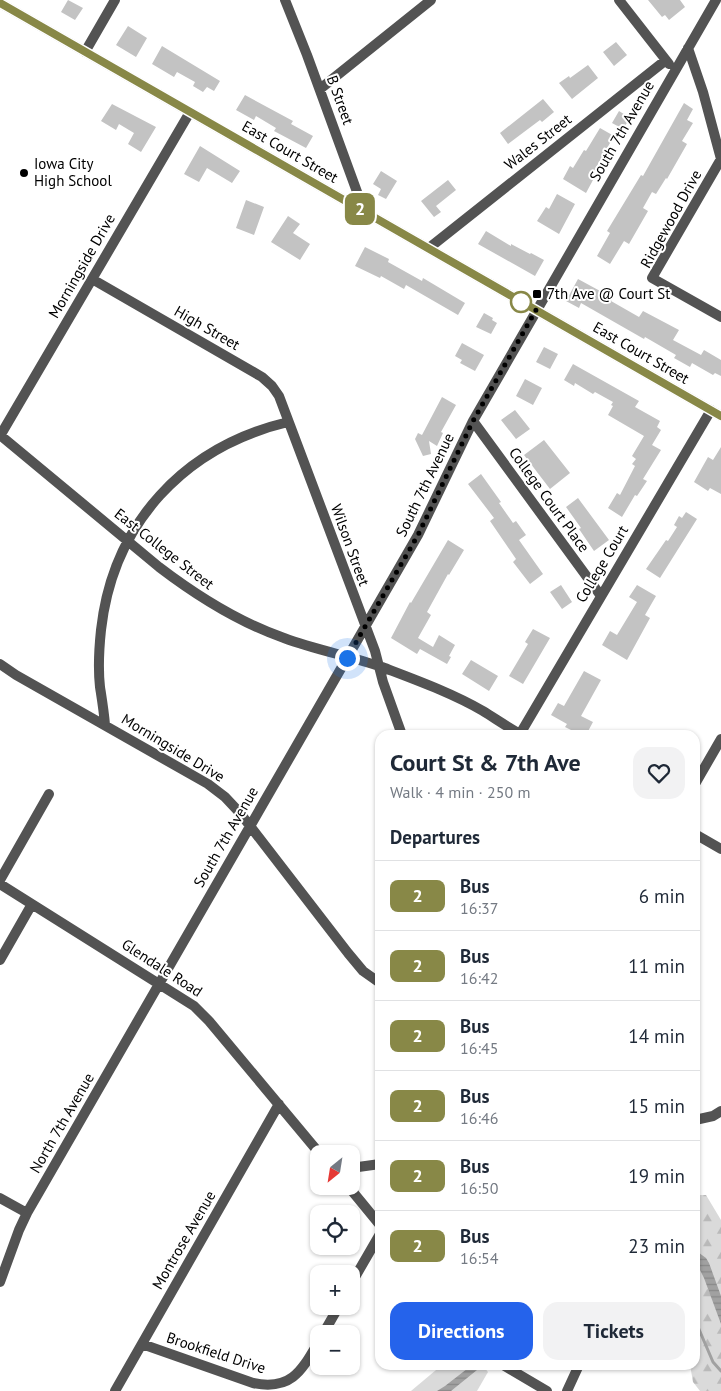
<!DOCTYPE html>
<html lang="en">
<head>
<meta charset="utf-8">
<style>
	:root { --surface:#fff; --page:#f2f2f3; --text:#1f2937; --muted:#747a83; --line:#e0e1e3; --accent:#2563eb }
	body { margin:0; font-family:"PT Sans",sans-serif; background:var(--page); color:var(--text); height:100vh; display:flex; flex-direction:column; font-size:19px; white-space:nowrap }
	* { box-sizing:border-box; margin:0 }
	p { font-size:16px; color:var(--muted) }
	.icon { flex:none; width:28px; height:28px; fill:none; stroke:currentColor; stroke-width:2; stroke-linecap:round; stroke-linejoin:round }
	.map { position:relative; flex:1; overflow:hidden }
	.sheet { position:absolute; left:375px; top:730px; width:325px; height:640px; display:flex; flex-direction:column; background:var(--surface); border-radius:15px; box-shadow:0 1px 4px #0004 }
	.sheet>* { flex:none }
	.badge { padding:0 10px; border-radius:8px; font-size:18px; line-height:32px }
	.needle { width:32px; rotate:210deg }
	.tools { position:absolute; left:310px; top:1145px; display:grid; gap:10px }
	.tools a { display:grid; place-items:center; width:50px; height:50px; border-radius:10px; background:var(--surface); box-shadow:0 1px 4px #0004; font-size:25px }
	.you { position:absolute; width:25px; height:25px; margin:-12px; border:4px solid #fff; border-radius:50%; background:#1a73e8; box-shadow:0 0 0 8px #1a73e833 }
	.map>.badge { position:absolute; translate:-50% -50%; box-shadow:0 0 0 2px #fff }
	h2 { padding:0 15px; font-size:19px; line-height:45px }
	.round { display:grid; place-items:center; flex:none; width:52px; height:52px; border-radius:15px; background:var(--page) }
	.headline { display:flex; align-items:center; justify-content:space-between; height:85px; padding:0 15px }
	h1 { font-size:24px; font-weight:600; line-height:38px }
	.action { display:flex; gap:10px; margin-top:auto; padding:10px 15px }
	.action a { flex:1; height:58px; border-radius:15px; background:var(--accent); color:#fff; font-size:20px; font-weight:600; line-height:58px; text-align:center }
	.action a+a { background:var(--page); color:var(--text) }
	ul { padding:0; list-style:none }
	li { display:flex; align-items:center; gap:15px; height:70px; padding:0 15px; border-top:1px solid var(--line) }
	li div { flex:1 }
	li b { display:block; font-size:19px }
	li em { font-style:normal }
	li .badge { min-width:55px; font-weight:700; text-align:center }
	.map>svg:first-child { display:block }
	.green { fill:#dadada }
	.forest { fill:url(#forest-firs) }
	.water { fill:url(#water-rules) }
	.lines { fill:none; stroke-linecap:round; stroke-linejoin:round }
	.stream { stroke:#a1a1a1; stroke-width:3 }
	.building { fill:#c3c3c3 }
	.minor { stroke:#535353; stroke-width:10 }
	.tertiary { stroke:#535353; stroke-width:10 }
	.line-casing { stroke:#fff; stroke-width:11 }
	.line { stroke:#888847; stroke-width:8 }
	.walk { stroke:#000; stroke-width:5; stroke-dasharray:0 9 }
	.poi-dot { fill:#000; stroke:#fff; stroke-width:2 }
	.stop-dot { fill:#fff; stroke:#888847; stroke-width:2.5 }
	.labels { text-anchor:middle; stroke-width:4; stroke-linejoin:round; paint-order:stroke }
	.street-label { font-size:15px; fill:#000; stroke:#fff }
	.poi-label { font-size:15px; fill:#000; stroke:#fff; text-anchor:start }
</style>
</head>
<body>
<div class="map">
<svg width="721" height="1391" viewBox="0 0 721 1391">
	<defs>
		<pattern id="forest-firs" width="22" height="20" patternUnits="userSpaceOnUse" patternTransform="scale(1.25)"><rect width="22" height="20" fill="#dadada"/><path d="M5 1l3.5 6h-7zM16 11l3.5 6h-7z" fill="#b9b9b9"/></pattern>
		<pattern id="water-rules" width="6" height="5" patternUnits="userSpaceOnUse" patternTransform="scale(1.25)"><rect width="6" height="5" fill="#a1a1a1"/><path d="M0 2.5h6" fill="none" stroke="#898989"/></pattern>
	</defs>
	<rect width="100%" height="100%" fill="#fff"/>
	<path class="green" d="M442 1365H482L488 1372 477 1391H411Z"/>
	<path class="forest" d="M695 1195H706L721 1220V1391H700L693 1382 690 1365H695Z"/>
	<path class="water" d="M695 1250 706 1258 709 1263 721 1296V1324L704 1278 695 1260Z
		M472 1365H478L477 1370 451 1391H437L445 1386Z"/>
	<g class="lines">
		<path class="stream" d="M695 1320 713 1362 721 1371"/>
	</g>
	<path class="building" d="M68 0 83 8 75 20 61 12Z
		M648 0H680L685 7 669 20 665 15 662 17Z
		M128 26 147 38 136 57 116 45Z
		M616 42 627 55 614 66 603 52Z
		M162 46 220 81 214 91 207 87 203 92 193 86 195 82 177 72 174 77 152 64Z
		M588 65 598 78 572 99 559 83 569 76 570 78Z
		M245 95 293 121 291 124 313 136 306 148 274 131 276 128 256 116 254 120 236 110Z
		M543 99 554 112 542 122 540 120 508 144 500 133Z
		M684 103 693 109 687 120 693 123 682 141 687 144 667 179 666 178 656 194 652 192 643 208 648 211 629 244 624 241 610 264 597 256 610 233 607 231 641 175 643 176Z
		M112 104 156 127 141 152 128 144 134 133 119 124 116 130 101 121Z
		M619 111 630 118 623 129 612 123Z
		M600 128 614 136 590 178 593 180 586 193 563 179 570 166 573 168 584 150 586 151Z
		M200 146 240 171 232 183 207 168 199 182 184 174Z
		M381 171 397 181 386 199 378 195 381 189 373 184Z
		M448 180 456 190 436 206 441 212 434 217 421 201Z
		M557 194 575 204 559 234 537 221 546 207 549 209Z
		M246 200 264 207 254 235 236 228Z
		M288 216 300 224 293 233 310 244 300 260 271 242Z
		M486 231 511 246V244L530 254 531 253 544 260 535 276 478 244Z
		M365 247 389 259 388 262 422 281 423 278 465 303 458 315 406 285 404 289 381 276 380 278 355 266Z
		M578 279 613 298 611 301 639 317 643 311 679 330 673 340 701 355 704 350 721 360V376L715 373 713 375 692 363 690 367 674 358 676 355 645 337 644 339 581 303 579 308 566 301Z
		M484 313 493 318 492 320 497 323 491 334 476 327Z
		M462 343 484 355 475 371 460 363 462 360 455 356Z
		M544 347 558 354 550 369 536 362Z
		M573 364 639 401 635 407 660 421 657 427 661 430 652 445 661 450 643 479 647 481 637 496 635 495 622 517 608 508 617 493 620 495 635 466 632 464 636 459 632 456 644 436 608 415 613 406 611 405 613 402 595 392 593 394 575 383 574 386 564 380Z
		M525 379 542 388 533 405 516 396Z
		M442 397 456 405 441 432 443 433 437 446 429 441 431 454 423 456 415 439 418 433 422 435Z
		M515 410 530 429 516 439 501 420Z
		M544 440 570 473 550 489 524 455Z
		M721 447V494L710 488 708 491 694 482 708 457 713 460Z
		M481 474 501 502 499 503 513 523 516 521 526 535 519 540 543 574 530 584 513 562 516 559 490 521 494 518 468 484Z
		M578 498 609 540 594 551 579 529 581 528 566 507Z
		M686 512 697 519 660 578 646 569 666 540 668 541 677 527 674 525 679 516 682 518Z
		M448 540 464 550 449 575 448 574 427 612 431 615 418 638 433 647 439 635 455 645 449 656 451 657 447 664 420 649 417 654 391 638 410 602 411 603Z
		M561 585 572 602 562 609 550 592Z
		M637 585 656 596 645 615 650 618 627 660 602 645 610 631 617 635 637 602 629 597Z
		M533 629 550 638 523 684 509 676 528 644 525 642Z
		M471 660 498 676 489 691 462 674Z
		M584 671 601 680 581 716 593 722 586 735H581L565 727 567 724 551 715 558 703 564 706Z"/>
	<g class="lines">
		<path class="minor" d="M285 0 307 55 364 211
			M619 0 669 64
			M688 48 703 92 721 159 652 278 721 317
			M85 52 115 0
			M320 89 431 0
			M429 248 666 60
			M92 279 262 377 272 386 279 396 375 651 383 682 402 735
			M473 421 601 596
			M0 435 159 567C197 596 238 622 284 638 316 650 350 656 382 667 416 680 452 693 483 711 496 719 509 728 522 735
			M0 436 190 112
			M0 664 16 675 208 784 225 797 240 813 348 953 363 971 380 983
			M105 725C104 712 102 700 100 687 98 669 99 649 101 630 113 523 184 447 288 422
			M520 734 711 410
			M695 784 721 739
			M695 834 721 849
			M0 880 49 794
			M0 884 194 1006 209 1021 320 1154
			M0 960 32 904
			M695 1120 713 1116 721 1111
			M351 1168 380 1164
			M348 1186 380 1225
			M0 1198 27 1213
			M0 1282 19 1230 27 1213 418 535 473 421 716 0
			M351 1284 380 1234
			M323 1334 339 1306
			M142 1344 253 1383C292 1391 302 1370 319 1341
			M503 1365 547 1391
			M115 1391 279 1104
			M567 1391 579 1365"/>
		<path class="tertiary" d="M0 3 721 416"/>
	</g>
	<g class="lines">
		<defs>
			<path id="line" d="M0 3 721 416"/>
		</defs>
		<use href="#line" class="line-casing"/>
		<use href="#line" class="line"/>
		<path class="walk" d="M347 658 418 535 473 421 536 310 521 302"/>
	</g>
	<g class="poi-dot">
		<circle cx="24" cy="173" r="5"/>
		<rect x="532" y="289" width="10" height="10" rx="2.5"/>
	</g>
	<circle class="stop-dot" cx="521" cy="302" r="10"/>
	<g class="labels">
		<g class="street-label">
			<text transform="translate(340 100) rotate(70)" y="5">B Street</text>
			<text transform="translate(622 131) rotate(-60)" y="5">South 7th Avenue</text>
			<text transform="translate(538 142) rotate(-38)" y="5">Wales Street</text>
			<text transform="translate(290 152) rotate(30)" y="5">East Court Street</text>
			<text transform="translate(671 219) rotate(-61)" y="5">Ridgewood Drive</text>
			<text transform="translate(82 266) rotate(-60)" y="5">Morningside Drive</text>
			<text transform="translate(207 328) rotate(30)" y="5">High Street</text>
			<text transform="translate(641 353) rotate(30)" y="5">East Court Street</text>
			<text transform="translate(425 485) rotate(-64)" y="5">South 7th Avenue</text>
			<text transform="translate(549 500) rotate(54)" y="5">College Court Place</text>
			<text transform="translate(350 545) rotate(70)" y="5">Wilson Street</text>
			<text transform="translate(164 549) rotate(38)" y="5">East College Street</text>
			<text transform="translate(602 564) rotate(-59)" y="5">College Court</text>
			<text transform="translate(173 748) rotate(31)" y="5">Morningside Drive</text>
			<text transform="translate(226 837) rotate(-60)" y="5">South 7th Avenue</text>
			<text transform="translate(162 968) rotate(33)" y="5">Glendale Road</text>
			<text transform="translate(62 1123) rotate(-60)" y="5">North 7th Avenue</text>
			<text transform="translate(184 1240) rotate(-60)" y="5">Montrose Avenue</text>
			<text transform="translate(216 1353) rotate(18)" y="5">Brookfield Drive</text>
		</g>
		<g class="poi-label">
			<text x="34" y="169">Iowa City<tspan x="34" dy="17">High School</tspan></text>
			<text x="547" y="299">7th Ave @ Court St</text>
		</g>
	</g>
</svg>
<div class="tools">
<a><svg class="needle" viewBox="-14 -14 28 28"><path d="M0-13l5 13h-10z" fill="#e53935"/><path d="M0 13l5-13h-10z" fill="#747a83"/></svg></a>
<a><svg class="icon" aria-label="locate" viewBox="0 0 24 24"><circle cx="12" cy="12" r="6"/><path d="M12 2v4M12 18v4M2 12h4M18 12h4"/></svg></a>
<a>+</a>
<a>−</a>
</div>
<div class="you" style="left:347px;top:658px"></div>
<b class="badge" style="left:360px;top:209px;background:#888847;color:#fff">2</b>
<section class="sheet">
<div class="headline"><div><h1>Court St &amp; 7th Ave</h1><p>Walk · 4 min · 250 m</p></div><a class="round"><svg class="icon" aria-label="heart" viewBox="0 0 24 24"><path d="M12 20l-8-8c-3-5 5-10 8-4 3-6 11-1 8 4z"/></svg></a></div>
<h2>Departures</h2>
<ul>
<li><span class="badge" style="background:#888847;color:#fff">2</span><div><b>Bus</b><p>16:37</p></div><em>6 min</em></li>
<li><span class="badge" style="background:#888847;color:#fff">2</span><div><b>Bus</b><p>16:42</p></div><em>11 min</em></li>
<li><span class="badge" style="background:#888847;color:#fff">2</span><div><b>Bus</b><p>16:45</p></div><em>14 min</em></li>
<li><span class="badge" style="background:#888847;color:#fff">2</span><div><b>Bus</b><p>16:46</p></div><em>15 min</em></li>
<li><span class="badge" style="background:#888847;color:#fff">2</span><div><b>Bus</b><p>16:50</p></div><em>19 min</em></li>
<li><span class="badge" style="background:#888847;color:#fff">2</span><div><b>Bus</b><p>16:54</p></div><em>23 min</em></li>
</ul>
<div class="action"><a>Directions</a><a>Tickets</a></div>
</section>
</div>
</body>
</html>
